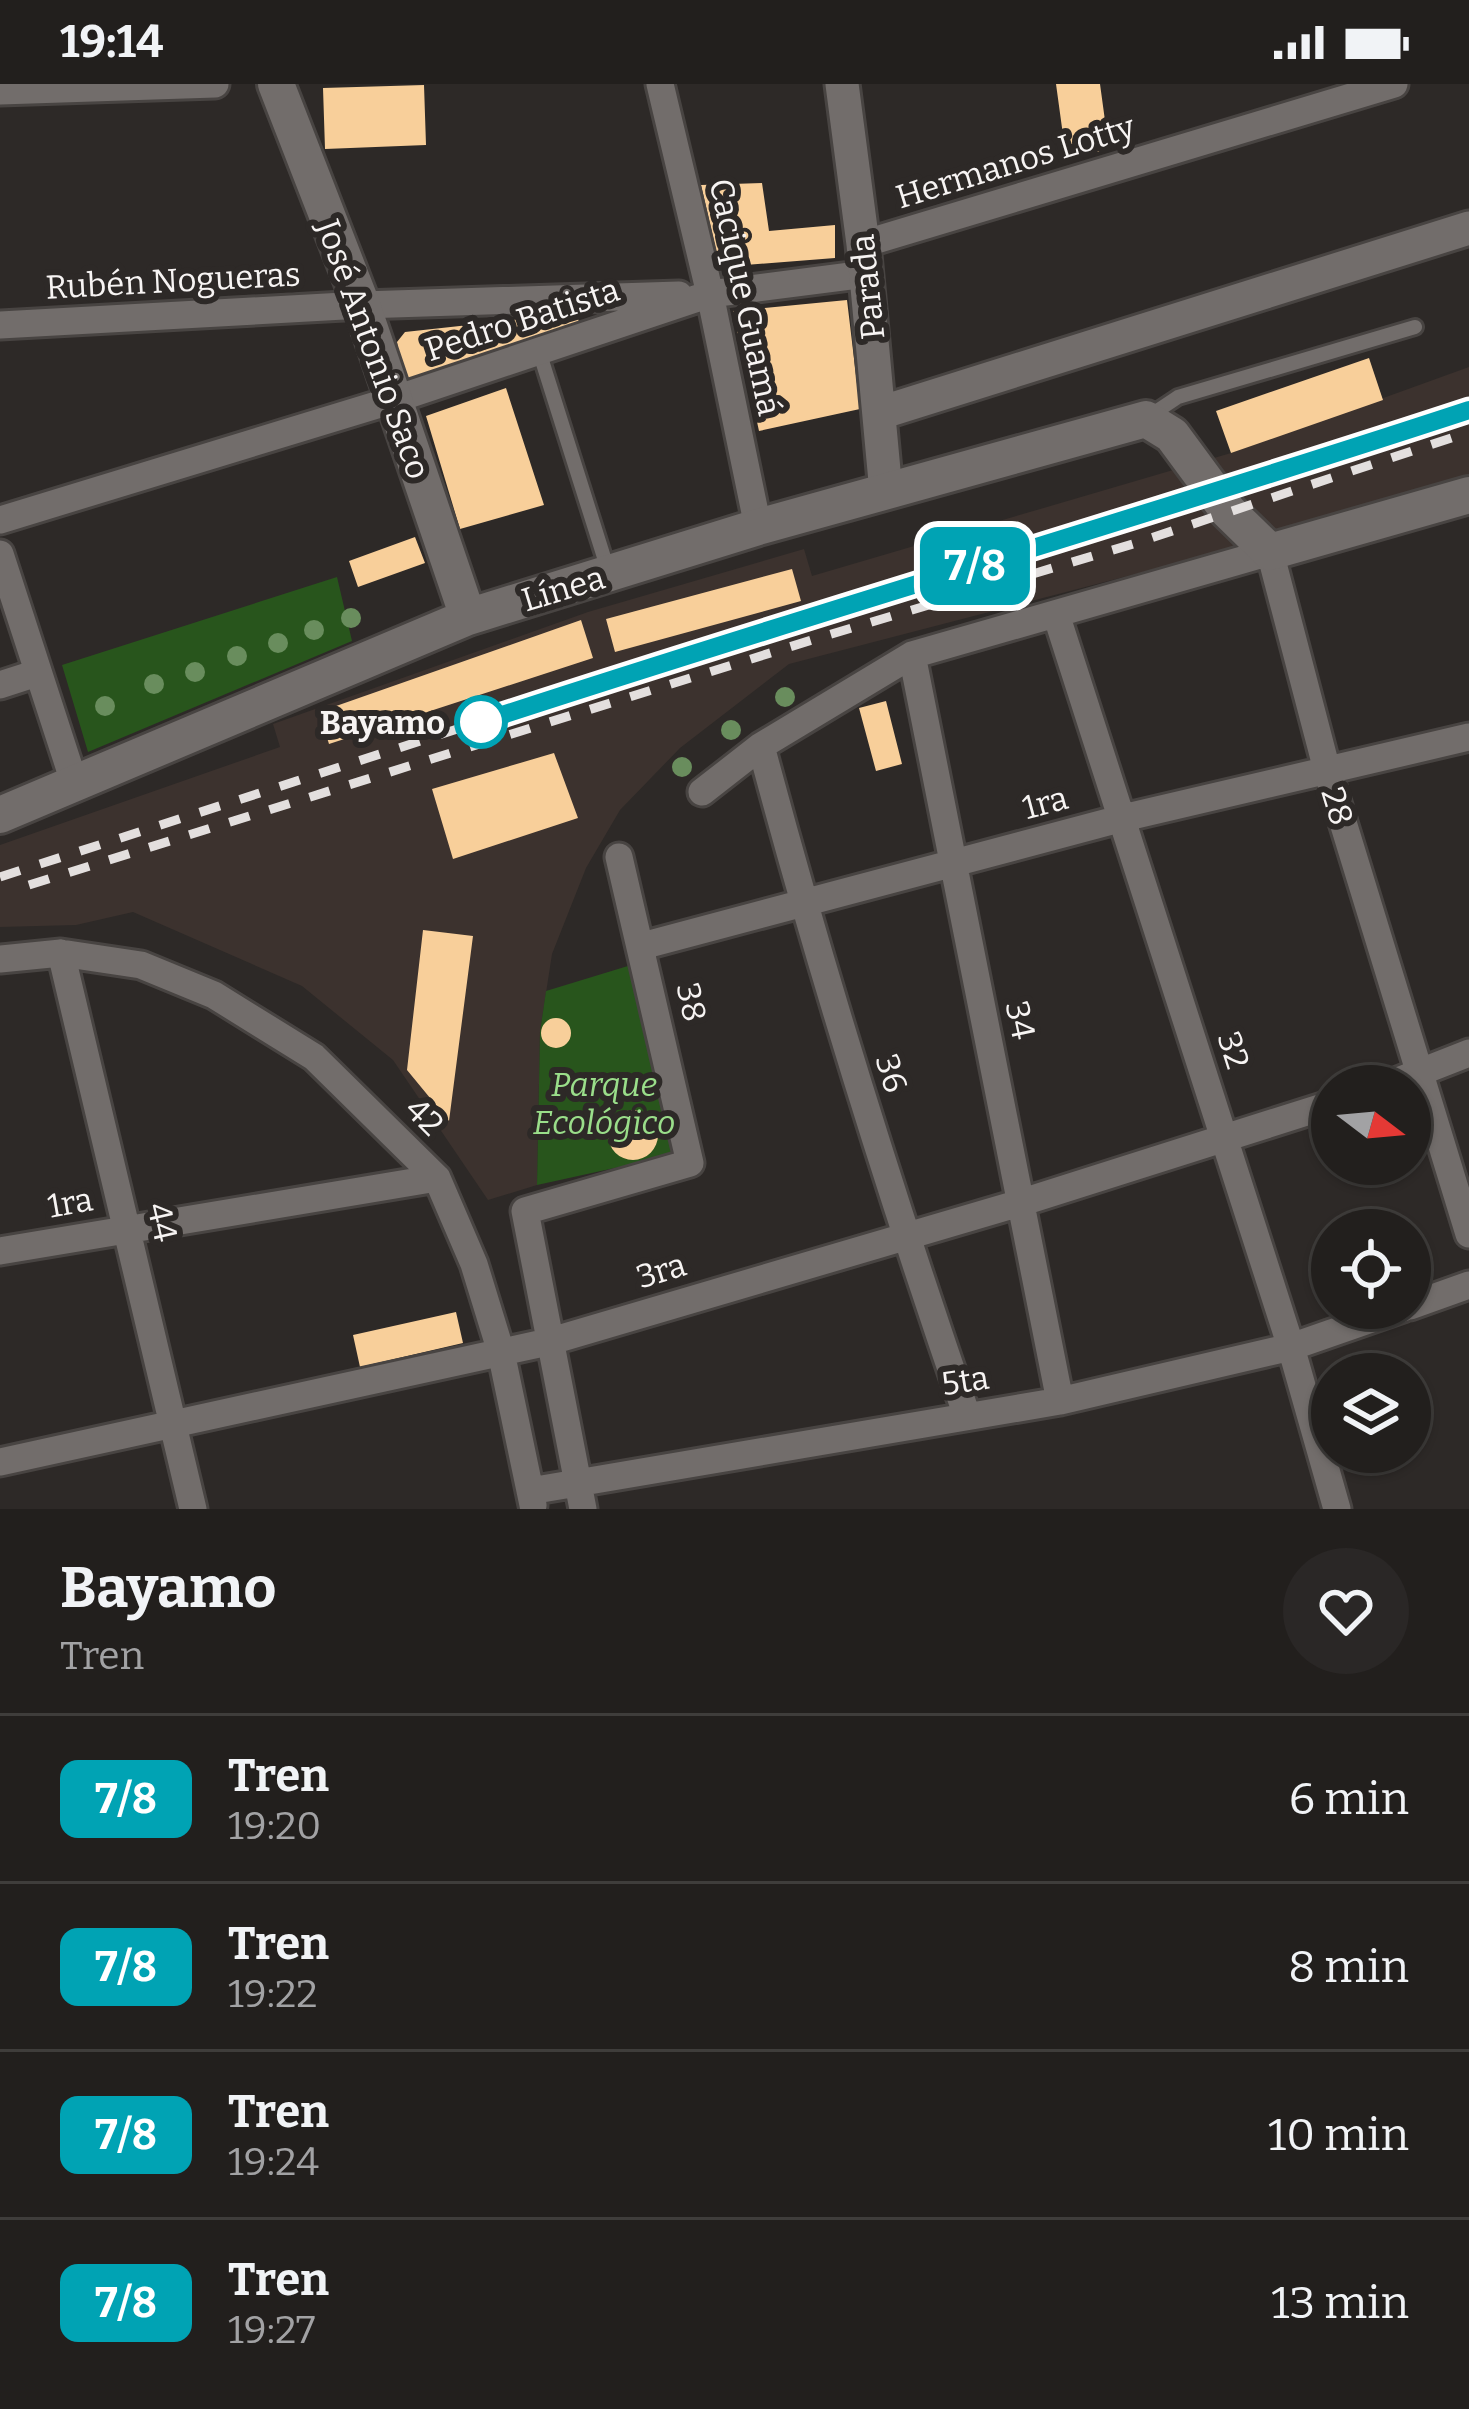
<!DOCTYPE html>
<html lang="es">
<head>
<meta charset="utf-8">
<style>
	:root { --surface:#221f1d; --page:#2a2726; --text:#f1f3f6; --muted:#a2a2a4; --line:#3f3d3b }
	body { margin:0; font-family:Bitter,serif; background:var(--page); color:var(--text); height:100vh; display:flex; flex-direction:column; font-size:45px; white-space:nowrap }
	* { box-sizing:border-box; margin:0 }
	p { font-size:39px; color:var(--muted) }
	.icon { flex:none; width:66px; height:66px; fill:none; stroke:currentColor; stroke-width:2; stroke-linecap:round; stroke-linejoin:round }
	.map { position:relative; height:1425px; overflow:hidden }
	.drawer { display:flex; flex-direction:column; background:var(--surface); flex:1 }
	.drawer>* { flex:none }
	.badge { padding:0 24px; border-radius:18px; font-size:42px; line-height:78px }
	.needle { width:78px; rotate:106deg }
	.tools { position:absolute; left:1311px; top:981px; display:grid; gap:24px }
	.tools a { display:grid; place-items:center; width:120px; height:120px; border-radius:50%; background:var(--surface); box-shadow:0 3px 9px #0004,0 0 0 3px var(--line); font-size:60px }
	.map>.badge { position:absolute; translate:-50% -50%; box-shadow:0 0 0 6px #fff }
	.round { display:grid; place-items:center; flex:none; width:126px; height:126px; border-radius:63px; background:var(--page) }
	.headline { display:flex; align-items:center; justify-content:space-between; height:204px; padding:0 60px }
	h1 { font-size:57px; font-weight:700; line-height:90px }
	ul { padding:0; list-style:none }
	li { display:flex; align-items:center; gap:36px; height:168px; padding:0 60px; border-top:3px solid var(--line) }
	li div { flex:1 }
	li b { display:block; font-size:45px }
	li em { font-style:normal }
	li .badge { min-width:132px; font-weight:700; text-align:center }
	.status { display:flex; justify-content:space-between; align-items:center; height:84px; padding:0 60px; background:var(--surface); direction:ltr }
	.status svg { height:33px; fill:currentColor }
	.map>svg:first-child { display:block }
	.built { fill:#3c322e }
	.green { fill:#28551c }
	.building { fill:#f8cf9a }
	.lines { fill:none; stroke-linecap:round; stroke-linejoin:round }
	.service-casing { stroke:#484442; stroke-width:20 }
	.minor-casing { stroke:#484442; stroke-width:33 }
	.tertiary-casing { stroke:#484442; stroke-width:39 }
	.secondary-casing { stroke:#484442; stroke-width:42 }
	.service { stroke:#726d6b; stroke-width:14 }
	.minor { stroke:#726d6b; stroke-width:27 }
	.tertiary { stroke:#726d6b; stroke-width:33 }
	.secondary { stroke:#726d6b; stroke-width:36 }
	.rail { stroke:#e3dfde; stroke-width:9; stroke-dasharray:21 21; stroke-linecap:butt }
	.tree { fill:#698d5d }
	.line-casing { stroke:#fff; stroke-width:27 }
	.line { stroke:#00a3b4; stroke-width:18 }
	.stop-dot { fill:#fff; stroke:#00a3b4; stroke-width:6 }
	.labels { text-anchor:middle; stroke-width:12; stroke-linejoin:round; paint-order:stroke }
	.street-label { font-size:33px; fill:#f7f4f3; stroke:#2d2927 }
	.stop-label { font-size:33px; font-weight:bold; fill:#f7f4f3; stroke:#2d2927; text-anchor:end }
	.park-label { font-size:33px; font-style:italic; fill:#9ade8a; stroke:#2d2927 }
</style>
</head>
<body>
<div class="status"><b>19:14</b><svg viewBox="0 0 49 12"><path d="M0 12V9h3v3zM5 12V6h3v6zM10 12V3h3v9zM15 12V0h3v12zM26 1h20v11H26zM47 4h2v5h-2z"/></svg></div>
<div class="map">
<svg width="1469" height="1425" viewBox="0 0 1469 1425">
	<rect width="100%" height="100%" fill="#2d2927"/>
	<path class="built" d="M1469 283V399L1401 421 789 580 680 664 620 726 586 784 552 870 540 948 537 1101 488 1116 393 976 302 902 133 828 76 841 0 843V761L280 663 273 640 588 528 804 465 812 492 1231 369Z"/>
	<path class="green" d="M337 493 352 557 88 668 62 581Z
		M641 878 683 1069 537 1101 540 948 546 907Z"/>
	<path class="building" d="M1056 0H1100L1109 66 1066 73Z
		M424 1 426 61 325 65 323 4Z
		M762 99 769 147 835 141V174L720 183 701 101Z
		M847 216 860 325 759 347 733 227Z
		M577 229 579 239 416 297 409 295 401 282 397 258 405 248Z
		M1369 274 1383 316 1231 369 1216 327Z
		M506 304 544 421 460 445 426 332Z
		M415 453 425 479 358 503 349 477Z
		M792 485 801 517 615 568 606 535Z
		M581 536 593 574 329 660 319 628Z
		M886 617 902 680 876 687 859 624Z
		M554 669 578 734 453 775 432 705Z
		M423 846 473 852 449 1037 407 986Z
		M541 949a15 15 0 1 1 30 0a15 15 0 1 1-30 0Z
		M608 1051a25 25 0 1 1 50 0a25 25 0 1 1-50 0Z
		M456 1228 463 1259 360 1283 353 1251Z"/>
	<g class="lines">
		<defs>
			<path id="service" d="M539 267 608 486
				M1148 333 1178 313 1415 243"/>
			<path id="minor" d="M660 0 710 210 758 443
				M0 7 215 0
				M863 160 1394 0
				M0 241 362 221 679 211
				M0 436 393 316 710 210 866 190
				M0 470 75 701
				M1056 530 1291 1263 1337 1425
				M912 571 1060 1317
				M0 601 37 589
				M761 662C821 888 891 1111 967 1332
				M702 708 761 662 912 571 1270 468 1327 686 1469 1150
				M642 862 1123 734 1469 653
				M61 869 193 1425
				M0 875 61 869 141 881 214 911 314 973 437 1094 474 1180 501 1268 533 1421
				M1385 1002 1469 969
				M0 1167 437 1094
				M1410 1222 1469 1201
				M0 1378 548 1258 1023 1118 1332 1020
				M530 1407 1060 1317 1291 1263 1403 1224
				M583 1425 525 1127 690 1079 619 773"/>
			<path id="tertiary" d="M842 0 863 160 886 408
				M880 329 1469 144"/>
			<path id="secondary" d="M276 0 362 221 468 533
				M0 731 468 533 758 443 1146 335 1172 351 1228 427 1270 468 1469 411"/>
		</defs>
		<use href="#service" class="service-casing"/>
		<use href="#minor" class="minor-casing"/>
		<use href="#tertiary" class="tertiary-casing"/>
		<use href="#secondary" class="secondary-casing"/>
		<use href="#service" class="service"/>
		<use href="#minor" class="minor"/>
		<use href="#tertiary" class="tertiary"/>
		<use href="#secondary" class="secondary"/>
		<path class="rail" d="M0 793 822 527 1215 410 1469 326
			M29 801 815 555 1133 460 1469 348"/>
	</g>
	<g class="tree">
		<circle cx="351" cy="534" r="10"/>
		<circle cx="314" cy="546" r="10"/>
		<circle cx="278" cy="559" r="10"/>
		<circle cx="237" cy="572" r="10"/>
		<circle cx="195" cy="588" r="10"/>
		<circle cx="154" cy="600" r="10"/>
		<circle cx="785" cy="613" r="10"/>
		<circle cx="105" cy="622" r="10"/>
		<circle cx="731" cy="646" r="10"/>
		<circle cx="682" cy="683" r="10"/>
	</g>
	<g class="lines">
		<defs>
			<path id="line" d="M481 638C809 530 1141 434 1469 326"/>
		</defs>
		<use href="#line" class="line-casing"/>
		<use href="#line" class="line"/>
	</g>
	<circle class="stop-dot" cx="481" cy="638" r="24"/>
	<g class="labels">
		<g class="street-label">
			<text transform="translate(1015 77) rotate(-17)" y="12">Hermanos Lotty</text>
			<text transform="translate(173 196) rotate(-3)" y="12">Rubén Nogueras</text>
			<text transform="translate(867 203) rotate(-96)" y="12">Parada</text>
			<text transform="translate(746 213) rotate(78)" y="12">Cacique Guamá</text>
			<text transform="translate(522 235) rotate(-18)" y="12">Pedro Batista</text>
			<text transform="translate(374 265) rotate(70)" y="12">José Antonio Saco</text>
			<text transform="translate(563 504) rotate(-17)" y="12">Línea</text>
			<text transform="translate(1045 718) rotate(-15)" y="12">1ra</text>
			<text transform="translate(1338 722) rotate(73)" y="12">28</text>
			<text transform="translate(692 918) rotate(78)" y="12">38</text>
			<text transform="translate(1021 936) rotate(78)" y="12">34</text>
			<text transform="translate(1234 966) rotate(72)" y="12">32</text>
			<text transform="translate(892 989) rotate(73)" y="12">36</text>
			<text transform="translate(425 1032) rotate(45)" y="12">42</text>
			<text transform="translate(70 1118) rotate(-10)" y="12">1ra</text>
			<text transform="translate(163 1138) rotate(77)" y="12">44</text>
			<text transform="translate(661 1186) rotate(-17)" y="12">3ra</text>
			<text transform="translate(965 1296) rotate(-9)" y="12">5ta</text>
		</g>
		<g class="stop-label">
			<text x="445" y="650">Bayamo</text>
		</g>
		<g class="park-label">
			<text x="604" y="1012">Parque<tspan x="604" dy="38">Ecológico</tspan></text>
		</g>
	</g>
</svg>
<div class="tools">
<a><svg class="needle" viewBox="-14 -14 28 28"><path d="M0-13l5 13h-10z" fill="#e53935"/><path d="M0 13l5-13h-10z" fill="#a2a2a4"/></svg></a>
<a><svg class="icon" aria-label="locate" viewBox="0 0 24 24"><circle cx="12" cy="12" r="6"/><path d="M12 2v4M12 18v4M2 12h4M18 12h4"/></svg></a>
<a><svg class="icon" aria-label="layers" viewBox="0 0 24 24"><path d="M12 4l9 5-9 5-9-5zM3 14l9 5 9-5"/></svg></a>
</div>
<b class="badge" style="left:975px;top:482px;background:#00a3b4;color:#fff">7/8</b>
</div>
<section class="drawer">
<div class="headline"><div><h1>Bayamo</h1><p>Tren</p></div><a class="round"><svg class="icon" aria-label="heart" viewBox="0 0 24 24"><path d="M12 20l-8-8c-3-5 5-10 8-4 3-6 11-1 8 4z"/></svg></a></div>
<ul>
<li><span class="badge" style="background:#00a3b4;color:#fff">7/8</span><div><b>Tren</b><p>19:20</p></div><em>6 min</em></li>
<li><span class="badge" style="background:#00a3b4;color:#fff">7/8</span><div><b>Tren</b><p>19:22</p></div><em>8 min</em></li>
<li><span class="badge" style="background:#00a3b4;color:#fff">7/8</span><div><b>Tren</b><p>19:24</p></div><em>10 min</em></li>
<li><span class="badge" style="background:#00a3b4;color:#fff">7/8</span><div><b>Tren</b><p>19:27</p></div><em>13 min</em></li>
</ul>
</section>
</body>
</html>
